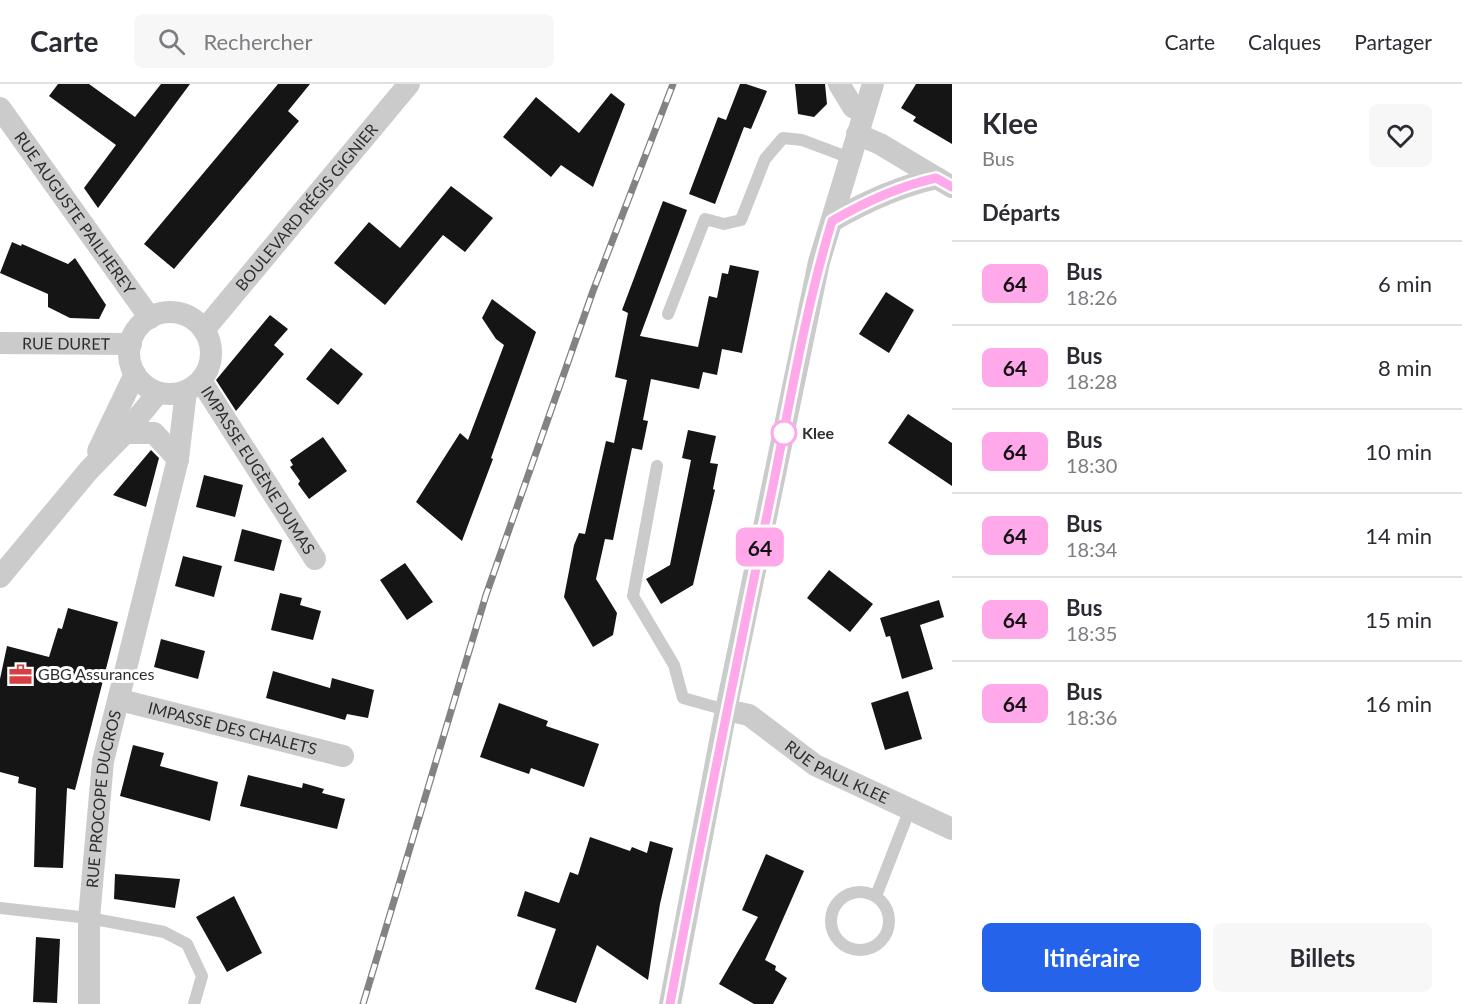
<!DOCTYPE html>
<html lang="fr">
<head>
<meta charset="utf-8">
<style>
	:root { --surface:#fff; --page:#f7f7f7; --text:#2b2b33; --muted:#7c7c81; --line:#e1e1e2; --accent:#2563eb }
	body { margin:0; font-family:Lato,sans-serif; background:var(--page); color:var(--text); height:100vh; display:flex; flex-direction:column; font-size:22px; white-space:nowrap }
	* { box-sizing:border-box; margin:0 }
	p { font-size:20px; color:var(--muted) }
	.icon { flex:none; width:33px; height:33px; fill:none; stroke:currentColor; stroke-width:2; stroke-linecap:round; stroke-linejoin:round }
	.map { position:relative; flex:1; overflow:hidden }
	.details { display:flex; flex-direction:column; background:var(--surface); width:510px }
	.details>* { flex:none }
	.badge { padding:0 12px; border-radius:9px; font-size:21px; line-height:39px }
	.map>.badge { position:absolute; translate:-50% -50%; box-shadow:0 0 0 3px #fff }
	h2 { padding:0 30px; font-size:22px; line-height:54px }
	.round { display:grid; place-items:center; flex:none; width:63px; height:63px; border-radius:9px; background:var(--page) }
	.summary { display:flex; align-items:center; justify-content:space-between; height:102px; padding:0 30px }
	h1 { font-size:28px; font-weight:700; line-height:45px }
	.action { display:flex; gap:12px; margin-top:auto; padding:12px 30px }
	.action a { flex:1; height:69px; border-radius:9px; background:var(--accent); color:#fff; font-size:24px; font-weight:700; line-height:69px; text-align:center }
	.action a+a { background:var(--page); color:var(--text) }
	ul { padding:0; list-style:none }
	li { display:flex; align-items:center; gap:18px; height:84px; padding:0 30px; border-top:2px solid var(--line) }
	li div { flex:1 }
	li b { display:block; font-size:22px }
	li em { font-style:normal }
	li .badge { min-width:66px; font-weight:700; text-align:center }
	header { display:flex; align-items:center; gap:36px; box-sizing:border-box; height:84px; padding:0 30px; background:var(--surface); border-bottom:2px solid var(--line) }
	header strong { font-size:28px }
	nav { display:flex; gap:33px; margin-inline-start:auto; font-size:21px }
	.search { width:420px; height:54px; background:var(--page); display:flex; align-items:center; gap:15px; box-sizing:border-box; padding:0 21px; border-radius:9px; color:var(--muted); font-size:22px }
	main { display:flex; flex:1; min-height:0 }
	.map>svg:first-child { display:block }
	.building { fill:#151515 }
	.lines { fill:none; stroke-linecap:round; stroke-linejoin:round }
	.service { stroke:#cbcbcb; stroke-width:12 }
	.minor { stroke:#cbcbcb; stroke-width:22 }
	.rail-casing { stroke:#838383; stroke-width:7 }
	.rail { stroke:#fff; stroke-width:4.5; stroke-dasharray:14; stroke-linecap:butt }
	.line-casing { stroke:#fff; stroke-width:14 }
	.line { stroke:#ffa9eb; stroke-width:9 }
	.stop-dot { fill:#fff; stroke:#ffa9eb; stroke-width:3 }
	.labels { text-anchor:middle; stroke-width:6; stroke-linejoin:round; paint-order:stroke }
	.street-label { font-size:16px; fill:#2e2e2e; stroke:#fff }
	.stop-label { font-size:16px; font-weight:bold; fill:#2e2e2e; stroke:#fff; text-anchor:start }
	.poi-label { font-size:16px; fill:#2e2e2e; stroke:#fff; text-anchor:start }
</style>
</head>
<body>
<header>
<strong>Carte</strong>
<div class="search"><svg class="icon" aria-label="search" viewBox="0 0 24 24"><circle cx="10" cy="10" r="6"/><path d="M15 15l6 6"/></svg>Rechercher</div>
<nav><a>Carte</a><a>Calques</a><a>Partager</a></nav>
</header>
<main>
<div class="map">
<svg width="952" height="920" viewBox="0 0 952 920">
	<rect width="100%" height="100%" fill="#fff"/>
	<path class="building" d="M58 0H89L135 33 161 0H190L98 124 84 104 116 61 49 12Z
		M278 0H310L288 27 299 37 174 185 144 160Z
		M740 0H746L767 7 751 45 744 43 715 120 689 110 718 33 726 36Z
		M795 0H825L827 20 814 33 798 30Z
		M916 0H952V60L913 37 916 33 901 24Z
		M611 9 625 20 593 103 561 81 551 93 503 53 536 13 579 49Z
		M451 102 493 134 465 168 443 151 385 221 334 179 369 138 400 164Z
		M663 117 687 126 640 252 698 263 709 212 717 214 722 189 728 190 730 181 759 187 742 269 722 265 717 291 703 288 699 305 651 295 643 336 648 337 642 366 632 364 613 456 605 455 596 495 617 529 613 551 593 563 564 513 574 461 579 449 585 450 606 357 614 359 627 296 615 293 628 229 622 226Z
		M12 158 21 162 22 160 68 180 75 174 106 221 99 235 70 234 48 223V210L0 189Z
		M886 208 914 226 889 269 859 250Z
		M492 215 536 248 491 374 493 375 462 457 416 418 460 349 468 356 504 261 496 255 482 234Z
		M270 231 288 245 274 261 284 270 236 327 216 296Z
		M331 264 363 290 338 321 306 295Z
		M908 330 952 359V402L888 359Z
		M688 346 716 352 710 379 718 380 713 405 715 406 693 501 661 520 646 495 670 481 691 376 682 374Z
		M323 353 347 387 309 415 298 400 300 397 290 383 293 381 290 376Z
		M151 366 159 374 146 423 113 411Z
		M204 391 243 401 235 433 196 423Z
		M242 445 282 456 274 487 234 477Z
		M183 472 222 482 214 513 175 502Z
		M405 479 433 518 407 536 380 496Z
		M829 486 873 520 850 548 807 514Z
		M280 509 302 514 300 521 321 527 313 556 271 546Z
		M939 516 944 533 920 541 933 585 902 595 890 552 886 553 880 534Z
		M68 524 118 538 75 706 67 704 63 784 34 783 36 704 18 699 19 693 0 688V595L7 562 49 573 58 544 62 545Z
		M161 555 205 567 198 595 154 583Z
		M273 587 330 604 332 594 374 606 368 634 347 630 345 636 266 614Z
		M908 607 922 655 885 666 871 619Z
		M499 619 548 637 546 642 599 660 584 703 531 684 529 690 480 673Z
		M133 661 164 669 160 682 218 698 210 737 120 712Z
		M248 691 302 704 303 699 324 705 322 709 345 715 337 745 240 722Z
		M590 753 630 767 632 763 647 769 650 757 673 764 660 820 648 896 597 861 576 919 535 905 556 845 517 832 525 807 559 819 570 788 578 791Z
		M766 770 804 787 765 876 776 882 775 886 787 894 773 920H754L719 900 758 833 742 826Z
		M115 790 180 795 175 824 114 815Z
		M234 812 262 869 227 888 196 833Z
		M36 853 60 855 57 919 33 918Z"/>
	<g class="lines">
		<path class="service" d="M668 230 705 135 724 140 741 136 765 75 783 54 802 56 850 74
			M657 382 633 512 674 581 683 614 726 626
			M831 837a29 29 0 1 1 58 0a29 29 0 1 1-58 0Z
			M876 812 910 725
			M0 824 89 834 164 848 187 860 202 892 194 920"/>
		<g class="minor">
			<path d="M839 0 853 23 864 29"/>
			<path id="s1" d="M0 24 150 234"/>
			<path d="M857 50 880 60 952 103"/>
			<path d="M832 137C865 118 899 102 937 94"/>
			<circle cx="170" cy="269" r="41"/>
			<path id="s2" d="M204 246 409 0"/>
			<path id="s3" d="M0 259 131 260"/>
			<path id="s4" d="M201 297 315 475"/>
			<path d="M125 349H154L178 375"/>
			<path d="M98 367 135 290"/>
			<path d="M0 493 89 386 125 349 158 309"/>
			<path id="s5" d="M120 616 343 672"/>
			<path id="s6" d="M726 626 749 631 815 681 952 745"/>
			<path id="s7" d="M89 920V834L103 677 178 375 186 307"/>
			<path d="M670 920 726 626 819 178 873 0"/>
		</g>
		<defs>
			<path id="rail" d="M363 920 486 511 593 207 673 0"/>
		</defs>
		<use href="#rail" class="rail-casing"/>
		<use href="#rail" class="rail"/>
	</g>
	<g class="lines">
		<defs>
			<path id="line" d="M670 920C701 753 735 587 769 421 789 326 804 229 832 137 865 118 899 102 936 94L952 103"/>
		</defs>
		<use href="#line" class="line-casing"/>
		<use href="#line" class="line"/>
	</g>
	<defs>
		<symbol id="office-bare" viewBox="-9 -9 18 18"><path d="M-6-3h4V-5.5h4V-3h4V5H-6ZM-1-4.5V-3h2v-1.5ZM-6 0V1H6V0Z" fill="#d73e42" stroke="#fff" stroke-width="2.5" paint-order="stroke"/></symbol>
	</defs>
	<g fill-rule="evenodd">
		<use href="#office-bare" x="4" y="574" width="33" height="33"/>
	</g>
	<circle class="stop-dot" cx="784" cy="349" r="12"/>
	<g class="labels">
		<g class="street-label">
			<text dy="6" stroke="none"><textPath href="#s2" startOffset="160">BOULEVARD RÉGIS GIGNIER</textPath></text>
			<text dy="6" stroke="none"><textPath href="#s1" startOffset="129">RUE AUGUSTE PAILHEREY</textPath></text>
			<text dy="6" stroke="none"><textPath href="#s3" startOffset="66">RUE DURET</textPath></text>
			<text dy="6" stroke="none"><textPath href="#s4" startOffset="106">IMPASSE EUGÈNE DUMAS</textPath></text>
			<text dy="6" stroke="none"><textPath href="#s5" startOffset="116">IMPASSE DES CHALETS</textPath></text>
			<text dy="6" stroke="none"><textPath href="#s6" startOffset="129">RUE PAUL KLEE</textPath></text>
			<text dy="6" stroke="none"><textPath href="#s7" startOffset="206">RUE PROCOPE DUCROS</textPath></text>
		</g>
		<g class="stop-label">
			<text x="802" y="355">Klee</text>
		</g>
		<g class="poi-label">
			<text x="38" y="596">GBG Assurances</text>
		</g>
	</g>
</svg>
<b class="badge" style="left:760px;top:463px;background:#ffa9eb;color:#111">64</b>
</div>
<section class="details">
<div class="summary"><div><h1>Klee</h1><p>Bus</p></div><a class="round"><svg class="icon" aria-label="heart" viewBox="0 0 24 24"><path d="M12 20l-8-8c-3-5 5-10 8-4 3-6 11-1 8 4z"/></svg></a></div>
<h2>Départs</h2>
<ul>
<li><span class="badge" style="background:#ffa9eb;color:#111">64</span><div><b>Bus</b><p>18:26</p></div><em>6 min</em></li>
<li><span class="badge" style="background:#ffa9eb;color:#111">64</span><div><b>Bus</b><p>18:28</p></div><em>8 min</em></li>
<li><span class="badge" style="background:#ffa9eb;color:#111">64</span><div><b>Bus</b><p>18:30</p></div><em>10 min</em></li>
<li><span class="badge" style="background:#ffa9eb;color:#111">64</span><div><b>Bus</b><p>18:34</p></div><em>14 min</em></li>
<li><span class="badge" style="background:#ffa9eb;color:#111">64</span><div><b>Bus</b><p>18:35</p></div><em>15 min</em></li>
<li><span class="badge" style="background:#ffa9eb;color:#111">64</span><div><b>Bus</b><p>18:36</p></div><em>16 min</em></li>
</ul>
<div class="action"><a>Itinéraire</a><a>Billets</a></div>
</section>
</main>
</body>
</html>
